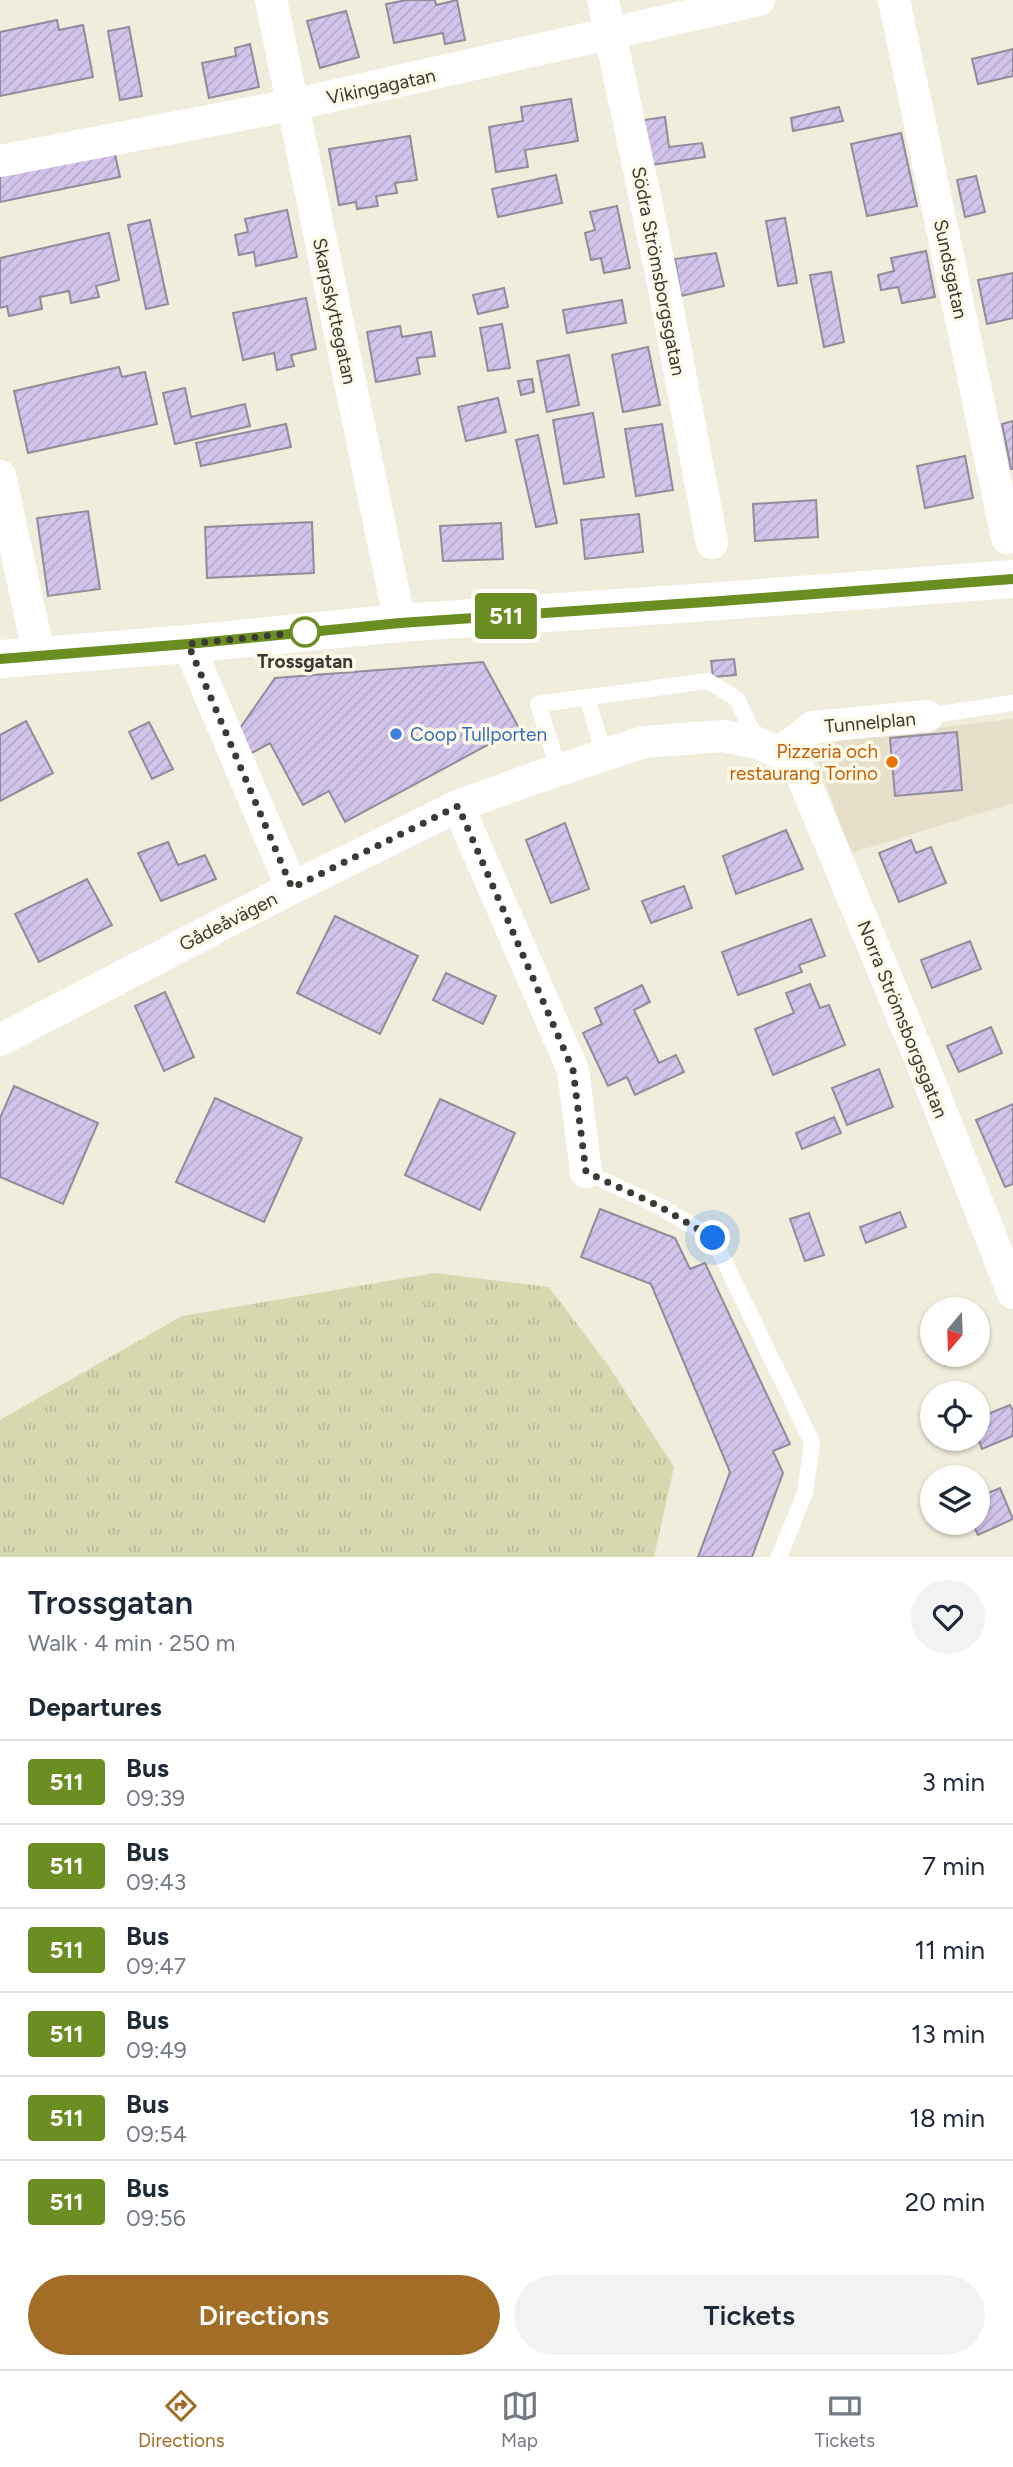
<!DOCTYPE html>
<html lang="en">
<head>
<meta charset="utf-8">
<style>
	:root { --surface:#fff; --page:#f2f2f3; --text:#1f2937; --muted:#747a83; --line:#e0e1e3; --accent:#a26d26 }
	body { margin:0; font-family:Figtree,sans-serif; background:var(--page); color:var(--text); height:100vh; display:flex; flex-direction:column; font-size:26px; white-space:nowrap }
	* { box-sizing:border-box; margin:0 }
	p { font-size:23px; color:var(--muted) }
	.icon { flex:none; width:38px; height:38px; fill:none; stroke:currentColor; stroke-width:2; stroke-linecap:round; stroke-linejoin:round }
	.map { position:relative; height:1557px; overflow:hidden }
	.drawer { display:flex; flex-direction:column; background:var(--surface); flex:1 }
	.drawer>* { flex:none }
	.badge { padding:0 14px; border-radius:5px; font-size:24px; line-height:46px }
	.needle { width:46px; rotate:199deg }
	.tools { position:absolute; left:920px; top:1297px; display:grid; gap:14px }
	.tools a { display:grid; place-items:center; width:70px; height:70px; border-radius:50%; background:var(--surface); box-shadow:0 2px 5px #0004; font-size:35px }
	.you { position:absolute; width:35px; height:35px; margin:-18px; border:5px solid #fff; border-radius:50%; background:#1a73e8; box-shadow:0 0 0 10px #1a73e833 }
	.map>.badge { position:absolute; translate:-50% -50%; box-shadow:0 0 0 4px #fff }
	h2 { padding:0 28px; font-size:26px; line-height:63px }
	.round { display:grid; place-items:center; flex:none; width:74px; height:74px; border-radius:37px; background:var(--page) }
	.head { display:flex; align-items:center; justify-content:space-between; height:119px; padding:0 28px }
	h1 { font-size:33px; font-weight:600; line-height:52px }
	.cta { display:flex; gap:14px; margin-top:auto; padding:14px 28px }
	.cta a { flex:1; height:80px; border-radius:42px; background:var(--accent); color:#fff; font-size:28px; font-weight:600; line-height:80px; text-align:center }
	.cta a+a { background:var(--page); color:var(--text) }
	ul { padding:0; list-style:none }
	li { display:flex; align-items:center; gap:21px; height:84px; padding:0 28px; border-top:2px solid var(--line) }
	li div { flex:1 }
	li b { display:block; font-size:26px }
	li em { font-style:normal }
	li .badge { min-width:77px; font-weight:700; text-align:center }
	.dock { display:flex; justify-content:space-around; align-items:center; height:98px; border-top:2px solid var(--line); background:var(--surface); font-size:19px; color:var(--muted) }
	.dock a { display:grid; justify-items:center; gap:4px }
	.dock .on { color:var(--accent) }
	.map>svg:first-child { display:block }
	.commercial { fill:#e7dfca }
	.grass { fill:url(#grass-tufts) }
	.building { fill:url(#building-hatch); stroke:#918c9a; stroke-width:2 }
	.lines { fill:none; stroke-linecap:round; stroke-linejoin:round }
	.lane { stroke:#fff; stroke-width:16 }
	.street { stroke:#fff; stroke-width:32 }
	.secondary { stroke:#fff; stroke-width:38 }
	.line-casing { stroke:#fff; stroke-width:16 }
	.line { stroke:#6b8e23; stroke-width:10 }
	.walk { stroke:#3b3a34; stroke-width:7; stroke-dasharray:0 12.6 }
	.stop-dot { fill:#fff; stroke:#6b8e23; stroke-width:3.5 }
	.shop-dot { fill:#3f7fe0; stroke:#fefaea; stroke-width:2.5 }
	.food-dot { fill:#e8710a; stroke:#fefaea; stroke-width:2.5 }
	.labels { text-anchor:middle; stroke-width:7; stroke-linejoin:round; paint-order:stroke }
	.street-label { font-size:19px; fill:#3b3a34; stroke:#fefaea }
	.stop-label { font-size:19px; font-weight:bold; fill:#3b3a34; stroke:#fefaea }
	.shop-label { font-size:19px; fill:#366cbe; stroke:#fefaea; text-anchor:start }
	.food-label { font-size:19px; fill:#c56008; stroke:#fefaea; text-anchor:end }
</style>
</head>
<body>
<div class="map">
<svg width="1013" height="1557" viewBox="0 0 1013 1557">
	<defs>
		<pattern id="grass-tufts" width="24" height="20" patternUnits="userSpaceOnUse" patternTransform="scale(1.75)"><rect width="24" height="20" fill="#d6d9b0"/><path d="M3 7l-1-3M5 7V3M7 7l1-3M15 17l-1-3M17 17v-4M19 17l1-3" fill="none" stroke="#b9bb98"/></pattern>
		<pattern id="building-hatch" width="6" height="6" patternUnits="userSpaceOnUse" patternTransform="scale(1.75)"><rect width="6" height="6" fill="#d3c4ec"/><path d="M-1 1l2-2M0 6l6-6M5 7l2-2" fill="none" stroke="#b6a9cb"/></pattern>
	</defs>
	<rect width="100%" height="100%" fill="#f0eddc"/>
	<path class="commercial" d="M1013 719V803L851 853 817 760 840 739Z"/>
	<path class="grass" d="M435 1273 549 1287 610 1368 674 1467 654 1557H0V1420L182 1316Z"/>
	<path class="building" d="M407 0H435L436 5 457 0 465 40 445 44 443 33 394 43 386 4Z
		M346 11 359 57 320 68 307 21Z
		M57 20 59 30 83 25 93 77 0 96V32Z
		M129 27 142 96 120 100 108 31Z
		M250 44 259 87 209 98 202 63 236 56 235 48Z
		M1013 49V76L978 84 972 59Z
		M571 99 578 141 525 150 528 167 496 172 489 127 523 121 521 107Z
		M839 107 843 121 793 131 791 118Z
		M665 117 669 147 702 143 705 157 651 165 644 120Z
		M901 133 917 206 867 216 851 144Z
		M410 136 417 180 395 183 397 193 376 196 378 206 357 209 356 202 339 205 329 149Z
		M114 150 120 177 0 202V174Z
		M556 175 562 203 498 217 492 189Z
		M976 176 985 212 965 217 957 180Z
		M617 206 630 268 604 273 601 258 591 260 585 233 595 230 590 212Z
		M287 210 297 257 256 266 254 252 239 255 235 235 248 232 245 219Z
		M785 218 797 283 778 286 766 221Z
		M150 220 168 304 146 309 128 225Z
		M109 233 119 280 96 286 99 297 71 303 69 291 40 297 42 309 9 316 7 306 0 308V258Z
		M926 251 935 297 902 303 898 287 881 290 878 275 894 271 891 258Z
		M716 253 724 286 681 296 675 259Z
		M831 272 844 342 824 347 810 275Z
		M1013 273V318L987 324 978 280Z
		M504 288 508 307 478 314 473 295Z
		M306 298 316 349 291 355 294 366 277 370 274 353 243 360 233 313Z
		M622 300 626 323 567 333 563 310Z
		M502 324 510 368 488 371 480 328Z
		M400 326 402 337 431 332 435 356 417 358 420 374 376 382 367 332Z
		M648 347 660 405 623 412 612 355Z
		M569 355 579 405 547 412 537 361Z
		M119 367 122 377 145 372 157 424 28 453 14 391Z
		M532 379 534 392 521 395 518 381Z
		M185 388 191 417 245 404 250 426 175 444 163 393Z
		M498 398 506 432 466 441 458 407Z
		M593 413 604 477 564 484 553 420Z
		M1013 421V469H1011L1002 424Z
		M286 424 291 447 201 466 196 443Z
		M662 424 673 490 636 496 625 429Z
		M538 435 557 523 536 527 516 440Z
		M965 456 973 498 925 508 917 466Z
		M816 500 818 537 755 541 753 504Z
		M88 511 100 589 48 596 37 518Z
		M639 514 643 552 585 559 581 520Z
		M312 522 314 573 207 578 205 527Z
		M501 523 503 559 443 561 440 526Z
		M734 659 736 675 713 677 711 661Z
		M483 662 519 728 345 822 329 791 303 805 270 743 250 754 238 731 275 678Z
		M26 721 53 773 0 801V735Z
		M149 722 173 769 152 779 129 732Z
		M957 732 962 790 895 796 890 738Z
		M565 823 589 889 551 903 526 840Z
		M786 830 803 869 736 894 723 856Z
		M911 840 916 853 931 847 946 883 899 902 879 853Z
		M168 842 178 865 205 855 216 879 161 901 138 853Z
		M87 879 112 925 39 962 15 914Z
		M684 886 692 908 651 923 642 901Z
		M335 916 418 956 380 1034 297 993Z
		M811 919 825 956 799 965 802 972 738 995 722 952Z
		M970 941 981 969 932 988 921 960Z
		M446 973 496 996 483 1024 433 1000Z
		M810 984 820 1008 829 1005 845 1045 773 1075 755 1029 794 1013 786 993Z
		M642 985 650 1002 634 1010 659 1063 676 1055 684 1072 635 1095 627 1077 608 1086 583 1033 602 1024 595 1008Z
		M165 992 194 1057 164 1071 135 1006Z
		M991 1027 1002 1053 959 1072 947 1046Z
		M879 1069 893 1107 847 1125 832 1088Z
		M14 1086 98 1123 63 1204 0 1177V1118Z
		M215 1098 302 1138 264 1222 176 1182Z
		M440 1099 515 1133 480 1210 405 1175Z
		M1013 1104V1184L1005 1187 976 1120Z
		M834 1117 841 1133 802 1149 796 1133Z
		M600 1209 675 1238 690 1269 705 1263 790 1444 773 1451 783 1473 752 1557H698L730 1472 651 1284 581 1257Z
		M900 1212 906 1227 866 1243 860 1227Z
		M809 1213 824 1255 805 1261 790 1219Z
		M941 1354H973L945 1365Z
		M1010 1405 1013 1411V1436L982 1449 978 1438V1418Z
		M1000 1488 1013 1519 978 1535 972 1522H978V1497Z"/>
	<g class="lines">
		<path class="lane" d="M587 697 604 755
			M927 716 1013 703
			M559 770 538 704 708 681 737 699 758 743
			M586 1172 659 1206 713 1238 812 1442 805 1493 779 1557"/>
		<path class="street" d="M271 0 400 623
			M603 0 662 278 712 543
			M894 0 1007 538
			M0 161 292 105 759 0
			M0 476 39 655
			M188 644 292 888
			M780 753 813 727 927 716
			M458 806 573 1070 586 1172
			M0 1040 292 888 458 806 535 778 644 742 723 736 758 743 780 753 800 771 922 1063 1013 1293"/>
		<path class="secondary" d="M0 659 188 644 400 623 721 601 1013 579"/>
	</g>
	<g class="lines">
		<defs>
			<path id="line" d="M0 659 188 644 400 623 721 601 1013 579"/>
		</defs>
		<use href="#line" class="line-casing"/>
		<use href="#line" class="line"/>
		<path class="walk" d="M305 632 188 644 292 888 458 806 573 1070 586 1172 659 1206 713 1238"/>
	</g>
	<circle class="stop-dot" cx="305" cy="632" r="14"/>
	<circle class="shop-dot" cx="396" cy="734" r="7"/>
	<circle class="food-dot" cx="892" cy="762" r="7"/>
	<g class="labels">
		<g class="street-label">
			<text transform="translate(381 86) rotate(-12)" y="7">Vikingagatan</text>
			<text transform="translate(951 269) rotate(78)" y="7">Sundsgatan</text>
			<text transform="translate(659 271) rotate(79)" y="7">Södra Strömsborgsgatan</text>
			<text transform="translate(335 311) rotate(78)" y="7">Skarpskyttegatan</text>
			<text transform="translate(870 722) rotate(-5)" y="7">Tunnelplan</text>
			<text transform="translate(228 921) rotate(-27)" y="7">Gådeåvägen</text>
			<text transform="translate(903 1019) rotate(68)" y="7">Norra Strömsborgsgatan</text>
		</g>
		<g class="stop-label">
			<text x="305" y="668">Trossgatan</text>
		</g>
		<g class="shop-label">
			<text x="410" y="741">Coop Tullporten</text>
		</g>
		<g class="food-label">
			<text x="878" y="758">Pizzeria och<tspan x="878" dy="22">restaurang Torino</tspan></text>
		</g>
	</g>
</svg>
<div class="tools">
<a><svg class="needle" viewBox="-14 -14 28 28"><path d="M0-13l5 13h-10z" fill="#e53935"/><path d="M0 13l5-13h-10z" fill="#747a83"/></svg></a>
<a><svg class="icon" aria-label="locate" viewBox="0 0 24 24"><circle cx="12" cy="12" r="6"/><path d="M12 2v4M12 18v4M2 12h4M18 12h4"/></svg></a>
<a><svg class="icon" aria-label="layers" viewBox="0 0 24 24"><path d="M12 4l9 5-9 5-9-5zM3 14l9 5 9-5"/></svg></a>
</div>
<div class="you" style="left:713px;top:1238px"></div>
<b class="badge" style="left:506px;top:616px;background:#6b8e23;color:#fff">511</b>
</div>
<section class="drawer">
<div class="head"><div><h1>Trossgatan</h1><p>Walk · 4 min · 250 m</p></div><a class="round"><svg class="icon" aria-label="heart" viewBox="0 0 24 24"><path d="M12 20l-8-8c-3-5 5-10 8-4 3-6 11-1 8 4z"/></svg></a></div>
<h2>Departures</h2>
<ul>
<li><span class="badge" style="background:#6b8e23;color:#fff">511</span><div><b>Bus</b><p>09:39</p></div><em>3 min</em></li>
<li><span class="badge" style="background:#6b8e23;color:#fff">511</span><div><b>Bus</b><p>09:43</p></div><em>7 min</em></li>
<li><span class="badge" style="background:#6b8e23;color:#fff">511</span><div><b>Bus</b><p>09:47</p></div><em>11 min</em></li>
<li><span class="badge" style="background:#6b8e23;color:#fff">511</span><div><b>Bus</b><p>09:49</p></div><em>13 min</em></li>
<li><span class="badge" style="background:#6b8e23;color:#fff">511</span><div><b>Bus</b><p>09:54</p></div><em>18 min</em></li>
<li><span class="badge" style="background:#6b8e23;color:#fff">511</span><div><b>Bus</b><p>09:56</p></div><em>20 min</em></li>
</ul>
<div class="cta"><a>Directions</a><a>Tickets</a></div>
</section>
<nav class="dock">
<a class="on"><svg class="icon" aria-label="directions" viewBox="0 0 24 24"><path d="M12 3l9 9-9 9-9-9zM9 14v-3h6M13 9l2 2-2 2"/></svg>Directions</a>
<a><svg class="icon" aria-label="map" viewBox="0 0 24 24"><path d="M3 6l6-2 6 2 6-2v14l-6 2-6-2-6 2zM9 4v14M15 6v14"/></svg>Map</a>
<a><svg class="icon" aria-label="tickets" viewBox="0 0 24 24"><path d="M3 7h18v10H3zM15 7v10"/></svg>Tickets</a>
</nav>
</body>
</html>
